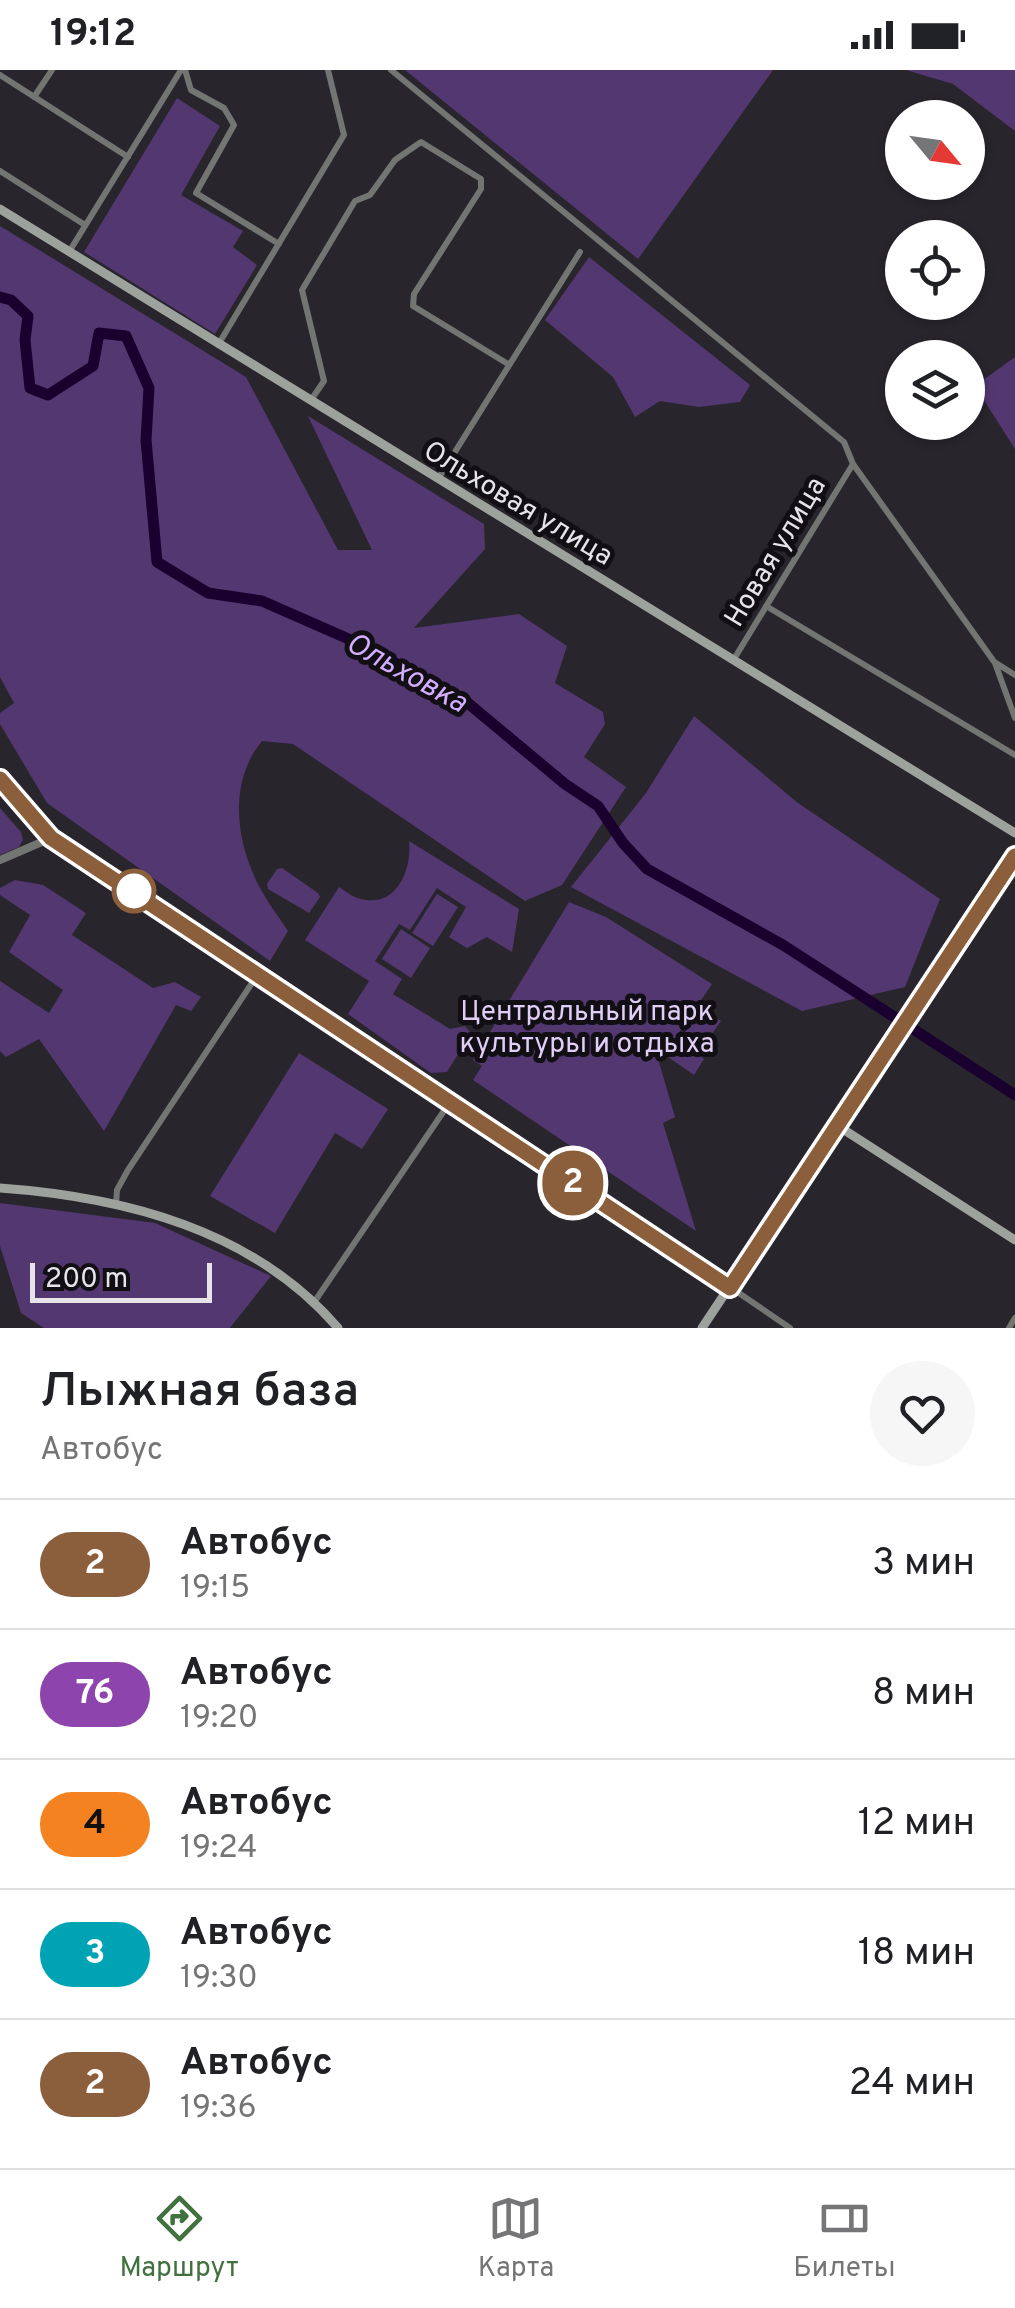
<!DOCTYPE html>
<html lang="ru">
<head>
<meta charset="utf-8">
<style>
	:root { --surface:#fff; --page:#f6f6f6; --text:#202124; --muted:#757577; --line:#e0e0e0; --accent:#427140 }
	body { margin:0; font-family:Overpass,sans-serif; background:var(--page); color:var(--text); height:100vh; display:flex; flex-direction:column; font-size:38px; white-space:nowrap }
	* { box-sizing:border-box; margin:0 }
	p { font-size:32px; color:var(--muted) }
	.icon { flex:none; width:55px; height:55px; fill:none; stroke:currentColor; stroke-width:2; stroke-linecap:round; stroke-linejoin:round }
	.map { position:relative; height:1258px; overflow:hidden }
	.side { display:flex; flex-direction:column; background:var(--surface); flex:1 }
	.side>* { flex:none }
	.badge { padding:0 20px; border-radius:32px; font-size:35px; line-height:65px }
	.needle { width:65px; rotate:119deg }
	.controls { position:absolute; left:885px; top:30px; display:grid; gap:20px }
	.controls a { display:grid; place-items:center; width:100px; height:100px; border-radius:50%; background:var(--surface); box-shadow:0 2px 8px #0004; font-size:50px }
	.scale { position:absolute; left:30px; bottom:25px; width:182px; box-sizing:border-box; padding-left:10px; border:5px solid #e6e4ea; border-top:0; font-size:28px; line-height:35px; white-space:nowrap; color:#e6e4ea; -webkit-text-stroke:8px #110f13; paint-order:stroke }
	.map>.badge { position:absolute; translate:-50% -50%; box-shadow:0 0 0 5px #fff }
	.round { display:grid; place-items:center; flex:none; width:105px; height:105px; border-radius:52px; background:var(--page) }
	.summary { display:flex; align-items:center; justify-content:space-between; height:170px; padding:0 40px }
	h1 { font-size:48px; font-weight:600; line-height:75px }
	ul { padding:0; list-style:none }
	li { display:flex; align-items:center; gap:30px; height:130px; padding:0 40px; border-top:2px solid var(--line) }
	li div { flex:1 }
	li b { display:block; font-size:38px }
	li em { font-style:normal }
	li .badge { min-width:110px; font-weight:700; text-align:center }
	.status { display:flex; justify-content:space-between; align-items:center; height:70px; padding:0 50px; background:var(--surface); direction:ltr }
	.status svg { height:28px; fill:currentColor }
	.menu { display:flex; justify-content:space-around; align-items:center; height:140px; border-top:2px solid var(--line); background:var(--surface); font-size:28px; color:var(--muted) }
	.menu a { display:grid; justify-items:center; gap:5px }
	.menu .selected { color:var(--accent) }
	.map>svg:first-child { display:block }
	.green { fill:#533770 }
	.lines { fill:none; stroke-linecap:round; stroke-linejoin:round }
	.river { stroke:#1a002f; stroke-width:11 }
	.minor { stroke:#727572; stroke-width:6 }
	.tertiary { stroke:#727572; stroke-width:8 }
	.secondary { stroke:#9da29c; stroke-width:9 }
	.line-casing { stroke:#fff; stroke-width:22 }
	.line { stroke:#8b5e3c; stroke-width:15 }
	.stop-dot { fill:#fff; stroke:#8b5e3c; stroke-width:5 }
	.labels { text-anchor:middle; stroke-width:10; stroke-linejoin:round; paint-order:stroke }
	.street-label { font-size:28px; fill:#e6e4ea; stroke:#110f13 }
	.park-label { font-size:28px; fill:#e0cef6; stroke:#110f13 }
	.water-label { font-size:30px; font-style:italic; fill:#d3aefe; stroke:#110f13 }
</style>
</head>
<body>
<div class="status"><b>19:12</b><svg viewBox="0 0 49 12"><path d="M0 12V9h3v3zM5 12V6h3v6zM10 12V3h3v9zM15 12V0h3v12zM26 1h20v11H26zM47 4h2v5h-2z"/></svg></div>
<div class="map">
<svg width="1015" height="1258" viewBox="0 0 1015 1258">
	<rect width="100%" height="100%" fill="#29252d"/>
	<path class="green" d="M405 0H773L638 189Z
		M906 0H1015V61L953 14Z
		M177 28 220 56 181 125 243 161 233 177 257 195 215 264 84 182Z
		M0 156 246 307 338 480H372L308 346 484 454 485 479 414 558 519 544 567 576 555 613 603 642 605 654 584 687 626 717 562 815 525 831 293 674 262 671C229 711 235 769 258 814 266 830 278 846 288 861L270 891 47 733 0 654V643L14 633 0 607Z
		M589 187 750 315 740 332 699 337 660 331 635 347 613 307 545 250Z
		M1015 287V379L975 316Z
		M694 646 798 733 940 829 905 917 802 941 571 817 646 723Z
		M0 738 21 762 23 770 19 777 0 785Z
		M409 771 519 839 512 882 487 867 467 878 449 867 466 837 437 818 410 860 399 854 375 891 402 909 393 924 450 959 465 956 471 963 447 1002 431 1003 348 944 369 911 305 870 339 817C345 821 354 828 361 829 397 838 412 799 409 771Z
		M282 798 318 823 320 827 309 843 268 819 267 814 277 799Z
		M15 810 43 815 86 843 72 865 153 918 175 912 201 927 191 941 176 935 104 1061 39 969 6 987 0 981V911L49 943 63 920 9 882 30 845 0 825V818Z
		M437 824 458 837 433 876 412 863Z
		M569 832 606 847 712 914 659 992 675 1047 663 1053 696 1161 473 1010 482 996 473 990Z
		M401 859 430 878 411 908 382 889Z
		M701 938 721 951 698 984 704 989 694 1005 668 987Z
		M299 983 388 1039 362 1079 335 1063 275 1163 210 1126Z
		M0 1133 155 1153 271 1206 230 1258H44L21 1243 0 1176Z"/>
	<g class="lines">
		<path class="river" d="M0 227 11 230 28 246 25 270 30 318 48 325 93 296 99 263 126 266 149 318 146 370 157 492 208 523 262 531 360 574 463 629 565 714 598 736 623 773 647 799 783 875 1015 1025"/>
		<path class="minor" d="M185 0 191 20 224 38 234 55 196 123 279 174
			M391 0 844 372 853 394 995 593 1015 648
			M0 5 128 87
			M34 27 52 0
			M0 101 85 155
			M69 182 181 0
			M218 275 344 65 328 0
			M311 330 324 311 302 220 355 131 370 125 395 90 421 72 481 109V119L414 224 413 236 508 294
			M438 409 580 182
			M766 536 1015 685
			M734 589 853 394
			M996 593 1015 605
			M116 1134 117 1120 128 1100 258 904
			M730 1217 790 1258
			M315 1231 450 1032
			M1009 1258 1015 1248"/>
		<path class="tertiary" d="M0 790 51 768"/>
		<path class="secondary" d="M0 139 1015 763
			M0 709 51 768 730 1217
			M835 1054 1015 1170
			M0 1118C125 1127 254 1160 338 1258
			M702 1258 1015 787"/>
	</g>
	<g class="lines">
		<defs>
			<path id="line" d="M0 709 51 768 730 1218 1015 786"/>
		</defs>
		<use href="#line" class="line-casing"/>
		<use href="#line" class="line"/>
	</g>
	<circle class="stop-dot" cx="134" cy="821" r="20"/>
	<g class="labels">
		<g class="street-label">
			<text transform="translate(519 432) rotate(31)" y="10">Ольховая улица</text>
			<text transform="translate(774 481) rotate(-59)" y="10">Новая улица</text>
		</g>
		<g class="park-label">
			<text x="587" y="950">Центральный парк<tspan x="587" dy="32">культуры и отдыха</tspan></text>
		</g>
		<g class="water-label">
			<text transform="translate(407 602) rotate(29)" y="10">Ольховка</text>
		</g>
	</g>
</svg>
<div class="controls">
<a><svg class="needle" viewBox="-14 -14 28 28"><path d="M0-13l5 13h-10z" fill="#e53935"/><path d="M0 13l5-13h-10z" fill="#757577"/></svg></a>
<a><svg class="icon" aria-label="locate" viewBox="0 0 24 24"><circle cx="12" cy="12" r="6"/><path d="M12 2v4M12 18v4M2 12h4M18 12h4"/></svg></a>
<a><svg class="icon" aria-label="layers" viewBox="0 0 24 24"><path d="M12 4l9 5-9 5-9-5zM3 14l9 5 9-5"/></svg></a>
</div>
<div class="scale">200 m</div>
<b class="badge" style="left:573px;top:1113px;background:#8b5e3c;color:#fff">2</b>
</div>
<section class="side">
<div class="summary"><div><h1>Лыжная база</h1><p>Автобус</p></div><a class="round"><svg class="icon" aria-label="heart" viewBox="0 0 24 24"><path d="M12 20l-8-8c-3-5 5-10 8-4 3-6 11-1 8 4z"/></svg></a></div>
<ul>
<li><span class="badge" style="background:#8b5e3c;color:#fff">2</span><div><b>Автобус</b><p>19:15</p></div><em>3 мин</em></li>
<li><span class="badge" style="background:#8e44ad;color:#fff">76</span><div><b>Автобус</b><p>19:20</p></div><em>8 мин</em></li>
<li><span class="badge" style="background:#f58220;color:#111">4</span><div><b>Автобус</b><p>19:24</p></div><em>12 мин</em></li>
<li><span class="badge" style="background:#00a3b4;color:#fff">3</span><div><b>Автобус</b><p>19:30</p></div><em>18 мин</em></li>
<li><span class="badge" style="background:#8b5e3c;color:#fff">2</span><div><b>Автобус</b><p>19:36</p></div><em>24 мин</em></li>
</ul>
</section>
<nav class="menu">
<a class="selected"><svg class="icon" aria-label="directions" viewBox="0 0 24 24"><path d="M12 3l9 9-9 9-9-9zM9 14v-3h6M13 9l2 2-2 2"/></svg>Маршрут</a>
<a><svg class="icon" aria-label="map" viewBox="0 0 24 24"><path d="M3 6l6-2 6 2 6-2v14l-6 2-6-2-6 2zM9 4v14M15 6v14"/></svg>Карта</a>
<a><svg class="icon" aria-label="tickets" viewBox="0 0 24 24"><path d="M3 7h18v10H3zM15 7v10"/></svg>Билеты</a>
</nav>
</body>
</html>
